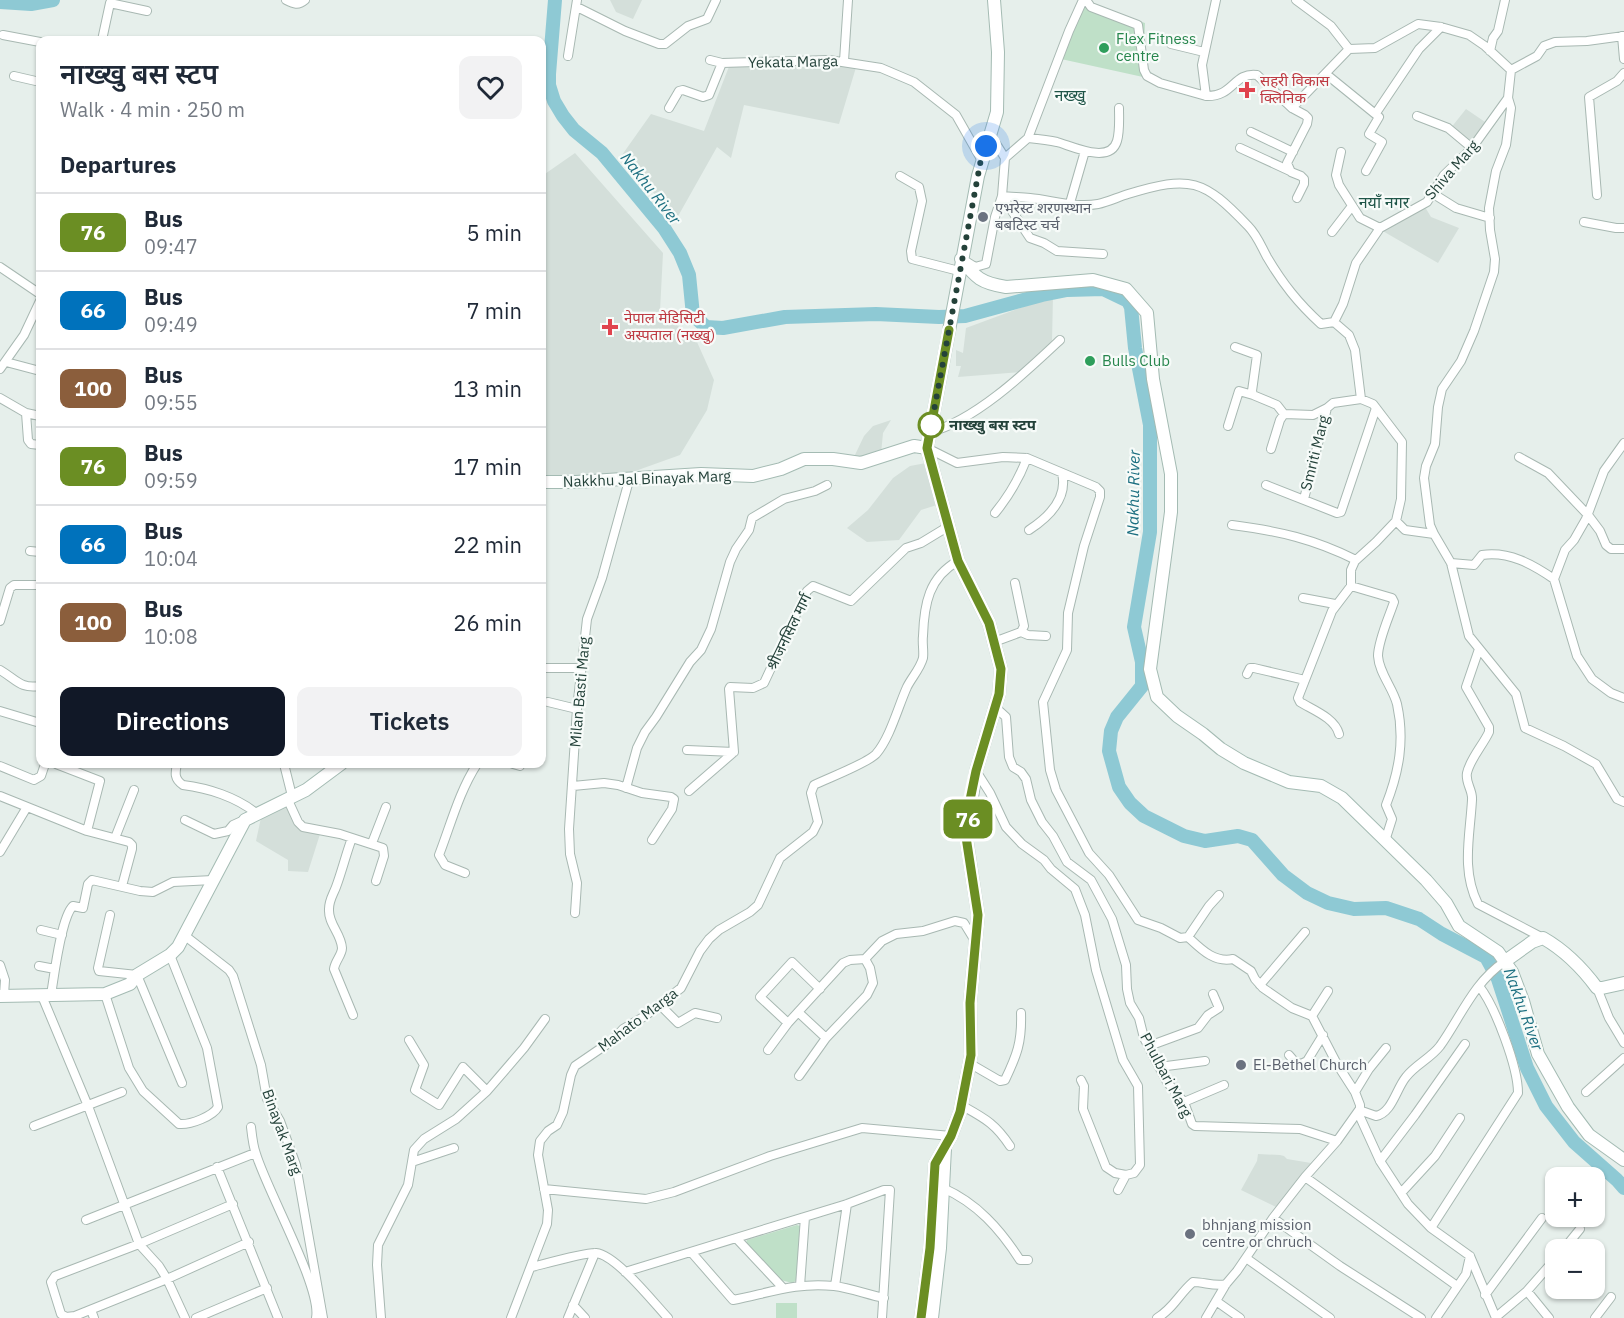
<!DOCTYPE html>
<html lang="en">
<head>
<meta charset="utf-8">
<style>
	:root { --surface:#fff; --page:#f2f2f3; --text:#1f2937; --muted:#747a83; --line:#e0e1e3; --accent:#111827 }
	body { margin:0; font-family:"IBM Plex Sans","Noto Sans Devanagari",sans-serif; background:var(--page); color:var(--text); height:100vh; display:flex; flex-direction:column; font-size:22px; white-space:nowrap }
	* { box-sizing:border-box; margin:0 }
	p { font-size:20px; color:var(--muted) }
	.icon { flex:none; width:33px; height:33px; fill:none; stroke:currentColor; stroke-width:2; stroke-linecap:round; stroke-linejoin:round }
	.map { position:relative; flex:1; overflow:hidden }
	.panel { position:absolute; left:36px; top:36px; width:510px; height:732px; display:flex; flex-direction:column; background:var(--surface); border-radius:12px; box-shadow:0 2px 4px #0004 }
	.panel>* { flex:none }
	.badge { padding:0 12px; border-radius:9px; font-size:21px; line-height:39px }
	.controls { position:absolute; left:1545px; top:1167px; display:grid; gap:12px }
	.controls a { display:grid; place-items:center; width:60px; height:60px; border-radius:12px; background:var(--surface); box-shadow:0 2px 4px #0004; font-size:30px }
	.you { position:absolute; width:30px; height:30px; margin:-15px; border:4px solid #fff; border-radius:50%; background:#1a73e8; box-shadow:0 0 0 9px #1a73e833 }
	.map>.badge { position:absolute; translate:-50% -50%; box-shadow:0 0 0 3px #fff }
	h2 { padding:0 24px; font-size:22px; line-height:54px }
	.round { display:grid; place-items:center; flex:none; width:63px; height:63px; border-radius:12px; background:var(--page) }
	.summary { display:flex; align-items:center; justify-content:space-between; height:102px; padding:0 24px }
	h1 { font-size:28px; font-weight:600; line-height:45px }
	.cta { display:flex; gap:12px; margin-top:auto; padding:12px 24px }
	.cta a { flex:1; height:69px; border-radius:12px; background:var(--accent); color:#fff; font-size:24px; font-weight:600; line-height:69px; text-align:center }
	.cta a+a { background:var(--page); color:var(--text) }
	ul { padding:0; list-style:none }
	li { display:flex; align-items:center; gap:18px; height:78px; padding:0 24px; border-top:2px solid var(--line) }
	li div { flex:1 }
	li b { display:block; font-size:22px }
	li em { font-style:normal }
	li .badge { min-width:66px; font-weight:700; text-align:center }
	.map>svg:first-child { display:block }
	.built { fill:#d4dfda }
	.green { fill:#bfe0c8 }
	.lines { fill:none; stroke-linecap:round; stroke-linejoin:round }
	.river { stroke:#8ec9d4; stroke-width:14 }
	.street-casing { stroke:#a8b8b2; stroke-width:10 }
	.secondary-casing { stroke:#a4bbb3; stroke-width:14 }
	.street { stroke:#fff; stroke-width:8 }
	.secondary { stroke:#fff; stroke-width:12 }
	.line-casing { stroke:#fff; stroke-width:14 }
	.line { stroke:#6b8e23; stroke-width:9 }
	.walk { stroke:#24423a; stroke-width:6; stroke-dasharray:0 10.8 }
	.leisure-dot { fill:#2e9e5b; stroke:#f7fbf9; stroke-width:2 }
	.health-dot { fill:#e0444e; stroke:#f7fbf9; stroke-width:2 }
	.worship-dot { fill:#6b7280; stroke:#f7fbf9; stroke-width:2 }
	.stop-dot { fill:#fff; stroke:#6b8e23; stroke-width:3 }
	.labels { text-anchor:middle; stroke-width:4.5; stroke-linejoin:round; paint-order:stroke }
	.leisure-label { font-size:15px; fill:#27864d; stroke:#f7fbf9; text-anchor:start }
	.street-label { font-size:15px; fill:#24423a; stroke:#f7fbf9 }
	.health-label { font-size:15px; fill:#be3a42; stroke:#f7fbf9; text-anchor:start }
	.worship-label { font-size:15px; fill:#5b616d; stroke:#f7fbf9; text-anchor:start }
	.stop-label { font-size:15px; font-weight:bold; fill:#24423a; stroke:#f7fbf9; text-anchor:start }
	.neighbourhood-label { font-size:16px; fill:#1f5548; stroke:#f7fbf9 }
	.water-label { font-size:16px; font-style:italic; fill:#1c6f80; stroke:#f7fbf9 }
</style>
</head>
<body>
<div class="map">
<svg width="1624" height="1318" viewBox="0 0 1624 1318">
	<rect width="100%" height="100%" fill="#e6efeb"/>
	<path class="built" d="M610 0H642L633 19 616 12Z
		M730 64 750 66V72L751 66 857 64 839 124 744 105 731 158 717 147 677 218 668 210 622 155 651 114 704 131Z
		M1466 109 1488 124 1471 146 1450 129Z
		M575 153 663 253 660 311 697 342 714 380 707 410 680 455 627 474 593 477H556L542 474V176Z
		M1425 207 1431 217 1459 228 1438 263 1381 230Z
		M1053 296 1052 341 1020 372 958 377 961 366H956V350L963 353 966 328Z
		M891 420 883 433 881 454 866 458 854 457 864 436 873 426Z
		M926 463 940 504 921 510 899 540 867 542 847 528 868 510 893 478 910 466Z
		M285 805 301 829 321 831 308 872 288 871V860L256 841 262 813Z
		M1258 1154 1280 1155 1284 1156 1287 1159 1311 1163 1276 1207 1241 1190 1257 1161Z"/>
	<path class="green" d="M1084 3 1145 23 1143 77 1061 59Z
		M797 1225 800 1226 797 1280 792 1283 781 1280 746 1243 747 1240Z
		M776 1303H797V1318H776Z"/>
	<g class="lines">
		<path class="river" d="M555 0 549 74V85L554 101 563 116 574 130 602 153 664 228 680 253 689 275 693 315 706 327 723 328 785 317 876 314 939 317 965 316 1042 295 1067 290 1103 289 1128 301 1131 307 1135 348 1150 425V532L1134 627 1142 662V686L1117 717 1111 731 1109 751 1119 787 1130 803 1144 816 1184 836 1205 841 1238 836 1252 840 1283 875 1307 893 1328 903 1354 909 1386 908 1419 919 1442 934 1486 957 1498 979 1527 1068 1546 1106 1574 1142 1617 1180 1624 1188
			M0 2 31 4 53 0"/>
		<defs>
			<path id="street" d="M286 0C294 4 298 6 305 0
				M1086 0 1091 7 1138 25 1144 70 1147 76 1160 83 1206 96C1234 97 1233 72 1257 75L1292 108 1305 115 1308 118 1307 124 1287 163 1291 172 1301 176 1304 179V184L1297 198
				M1296 0 1331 26 1349 49
				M577 7 625 31 659 44H665L688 26 707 19 716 0
				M3 35 40 42
				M1622 36 1624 59
				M102 40 110 3 147 11
				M1171 44 1204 52
				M1490 51 1493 38 1498 31 1505 0
				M568 56 577 0
				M710 60 722 63 829 60 881 68 914 82 956 115 981 159
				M844 61 848 0
				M1326 74 1379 117 1369 134 1382 142 1366 171
				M14 76 40 82
				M1206 96 1202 65 1216 0
				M669 108 679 91 683 90 703 97 709 95 722 63
				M1292 108 1349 49 1375 48 1418 24 1441 27 1469 35 1485 46 1511 70
				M1376 113 1419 49 1441 27
				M1417 116 1448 128 1472 148
				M1251 132 1293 152
				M990 134 1005 158
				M1028 138C1038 139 1048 140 1057 142 1072 146 1110 165 1117 141 1120 131 1119 118 1119 108
				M1240 148 1290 171
				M1341 152 1336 175 1339 185 1360 218 1380 228
				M900 176 919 187 922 201 911 251 912 259 959 271
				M1432 193 1456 208 1490 218
				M1597 195 1589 97 1617 81 1624 73
				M1002 196C1011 197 1021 197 1030 198 1051 200 1076 208 1098 204 1108 202 1118 197 1128 194 1191 175 1203 179 1248 226 1257 235 1261 246 1267 257 1283 284 1298 303 1321 324L1334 322 1349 335 1355 350 1361 399 1373 404 1402 442 1401 499 1396 521 1376 542 1355 561 1351 570V586L1392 598 1394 602C1389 617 1378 641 1378 656 1379 673 1393 688 1397 704 1405 740 1399 772 1386 805L1392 819 1385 841
				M1002 196 1030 238 1044 243 1057 251 1103 254
				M1070 203 1085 151
				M1584 222 1616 228H1624
				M1332 232 1352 206
				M967 262 975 267 986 264 995 217 1002 196 1005 158 1028 138 1069 31 1083 0
				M0 267 40 294
				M1334 322 1343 304 1356 263 1380 228 1427 202 1444 175 1472 148 1508 98
				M1235 347 1257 355 1252 391 1253 395 1277 405 1284 414 1313 415 1327 408
				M6 362 40 371
				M0 369 24 335 40 301
				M0 398 26 413 28 440 31 444 40 445
				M26 413 40 416
				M1228 426 1239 391 1253 395
				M930 432C975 421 1027 371 1060 340
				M1624 443 1604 471 1586 519 1574 540 1565 550 1554 579 1577 656 1592 679 1611 693 1624 698
				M927 448 957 463 1003 457 1027 458 1096 487 1100 491V497L1084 546 1068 613 1067 650 1043 702 1050 770 1056 790 1089 853 1109 875 1138 920 1161 928 1180 938 1188 937C1201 949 1214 963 1233 959L1251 971 1255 979 1263 988 1292 1008 1312 1016 1337 1064 1355 1092 1360 1105V1117L1380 1161 1408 1204 1431 1228 1470 1256 1496 1318
				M1271 449 1280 420 1284 414
				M1519 457 1548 473 1588 515 1600 531 1606 545 1611 549H1624
				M1266 485 1337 513 1341 512 1376 408
				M1304 499 1327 408 1333 403 1361 399
				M995 513C1009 496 1019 479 1027 458
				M1396 521 1405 530 1434 534 1451 563 1469 636 1516 694 1525 728 1564 746 1596 764 1617 799 1624 802
				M1232 525C1279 531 1314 539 1356 560
				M1029 530C1049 517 1068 498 1062 473
				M1434 534 1430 525 1424 478 1426 466 1435 444 1438 407 1442 389 1461 361 1474 331 1494 272 1495 259 1490 230 1489 208 1496 171 1506 145 1511 108 1508 98 1511 70 1537 56 1544 46 1555 42 1587 41 1624 36
				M30 551 40 552
				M1451 563 1474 565 1482 555C1509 551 1532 564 1554 579
				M1303 598 1335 604
				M0 621 10 588 14 585H40
				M1021 632 1028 635 1046 636
				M994 642 1021 632 1024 626 1015 583
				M1479 649 1466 687 1489 727V732C1483 745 1470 759 1467 773 1465 783 1473 790 1472 800 1470 836 1461 870 1478 904L1543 938
				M542 668H580
				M0 670C17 680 20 689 40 686
				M1247 674 1250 668H1254L1305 680
				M548 702 577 709
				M995 707 1006 717 1009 757 1013 767 1021 772 1026 779 1031 800 1042 822 1053 836 1067 862 1091 880 1112 919 1126 965 1127 989 1130 1003 1139 1018 1144 1038 1167 1082 1184 1102 1192 1124 1195 1126 1300 1129 1337 1141
				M0 711 40 723
				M1339 734C1335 718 1313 710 1300 702L1298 698 1332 611 1351 586
				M687 750 734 752
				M56 764 100 781 87 831
				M177 764C175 773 174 779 183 785 208 788 236 797 256 813
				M284 764 292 796
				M513 764 520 766
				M0 766 34 780 41 776 45 764
				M976 771 990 793 1006 827 1022 844 1044 860 1051 869 1075 889 1085 915 1096 970 1123 1060 1138 1086 1140 1165 1134 1173 1126 1175 1118 1190
				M573 786 604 783 618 785 642 793 671 797 674 799 672 809 652 840
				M626 788 637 748 645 732 656 717 690 662 701 650 711 629 730 562 736 549 749 530 752 518 784 499 815 491 827 485
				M689 791 734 752 729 689 730 687 753 688 764 683 807 591 813 586 851 601 906 548 921 543 949 526
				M0 796 87 831 129 842 132 845V849L122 886
				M287 798 298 822 303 827 340 834 383 848 384 856 376 881
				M185 820 214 834 228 831 233 825 244 820
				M115 838 134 790
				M352 838C346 854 342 871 336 887 333 895 329 900 329 909 328 924 341 933 342 948 342 955 335 961 334 969L353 1015
				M372 843 386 807
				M0 852 27 807
				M465 873 445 865 439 855C451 824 459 792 477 764
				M575 913 577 883 570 854 569 829 577 709 587 619 602 578 630 477
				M110 915 98 968 99 971 137 975 182 1083
				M41 930 62 935
				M184 935 229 970 233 976 261 1065 267 1099 280 1121 296 1165 323 1318
				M1188 937 1209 906 1219 895
				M0 965 5 980 4 995
				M39 966 55 969
				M1260 985 1305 932
				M1597 988 1609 1018 1624 1043
				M105 994 129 1068 143 1091 179 1124C191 1125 213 1116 218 1107L207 1048 170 955
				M51 995C54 977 61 917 73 906L83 908 88 884 92 880 140 891 153 892 173 882 213 880
				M42 996 88 1106 139 1244 159 1266 167 1279 185 1318
				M660 1005 678 1023 695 1013 717 1018
				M798 1012 826 1038
				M1312 1016 1328 991
				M788 1023 760 997 792 962 820 989
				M409 1040 424 1065 415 1090 439 1105 463 1067 487 1091
				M1149 1046 1198 1028 1208 1015 1219 1008 1213 994
				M768 1050 788 1023 843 963 850 960 865 959 882 941 896 934 923 931 955 921 964 923 975 941
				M1289 1055 1295 1062 1301 1064 1307 1061 1323 1035
				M969 1063 1000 1081 1005 1080C1017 1055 1022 1042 1021 1013
				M1159 1067 1205 1061
				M799 1076 826 1038 867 995 873 983 870 968 865 959
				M1081 1080 1084 1086 1083 1109 1106 1167 1115 1173 1126 1175
				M1355 1092 1369 1069 1386 1048
				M1586 1092 1624 1058
				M1184 1102 1224 1085
				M961 1105C984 1118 995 1123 1010 1146
				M34 1126 122 1092
				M251 1127C252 1136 253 1146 256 1154 267 1191 322 1288 316 1318
				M1380 1161 1415 1115 1465 1044
				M412 1162 454 1148
				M217 1167 278 1318
				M1305 1177 1457 1286
				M943 1188C977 1203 1000 1229 1020 1260H1028
				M544 1189 646 1199 674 1192 770 1156 862 1128 951 1136
				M1401 1193 1435 1156 1460 1118
				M233 1204 139 1244 55 1276 51 1282 61 1314 66 1317 75 1316 167 1279 249 1242
				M1273 1218 1340 1266 1421 1318
				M86 1220 255 1153
				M1431 1228 1518 1093C1518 1067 1495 1006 1479 986
				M737 1239 783 1288
				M1563 1250 1580 1229
				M692 1253 733 1300C769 1293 796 1282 834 1286 851 1288 868 1295 884 1298
				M1246 1258 1330 1318
				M532 1267C544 1264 586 1252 596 1253 616 1255 653 1302 668 1318
				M625 1272 847 1204 884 1190H890L882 1318
				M800 1286 805 1217
				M835 1286 847 1204
				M1527 1291 1549 1318
				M1485 1295 1542 1218
				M1216 1301 1240 1318
				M573 1305 585 1318
				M91 1310 94 1318
				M1496 1317 1527 1291 1556 1258
				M196 1318 267 1288
				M381 1318 377 1265 378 1245 408 1185 414 1150 424 1139 456 1119 487 1091 524 1048 545 1019
				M511 1318 547 1224 548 1210 538 1155 540 1141 548 1131 557 1125 563 1112 571 1075 575 1066 613 1040 623 1029 645 1016 681 988 700 951 709 939 719 930 750 912 758 905 780 858 813 832 818 822 811 793 814 785C828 778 866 764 876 754 890 738 898 707 907 687 912 677 920 669 923 658 924 651 922 643 923 636 924 604 929 577 958 561
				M568 1318 595 1253
				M1157 1318C1173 1309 1179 1294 1193 1282 1204 1282 1216 1287 1226 1284
				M1206 1318 1226 1284 1237 1271 1273 1218 1305 1177 1337 1141 1359 1110 1376 1116C1392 1113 1396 1089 1406 1077 1415 1065 1431 1058 1440 1046 1460 1018 1474 982 1504 962
				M1436 1318 1466 1274 1470 1256
				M1595 1318 1611 1297"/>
			<path id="secondary" d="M961 259C976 278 981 283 1006 287L1093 280 1126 289 1147 313 1153 379 1171 474V512L1150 669 1157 697 1177 716 1203 734 1221 749 1244 763 1289 782 1321 786 1342 798 1426 880 1446 903 1459 926 1498 952 1512 972 1523 1001 1538 1054 1568 1107 1589 1135 1624 1160
				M542 482H576L701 474 753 476 781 469 804 459H833L861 463 914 446 927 448
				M1504 962 1532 942 1543 938C1564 950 1583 969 1597 988H1602L1624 983
				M0 996 105 994 130 984 137 975 170 955 178 947 245 820 306 790 341 764
				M921 1318 930 1248 935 1164 951 1136 960 1112 971 1055 970 1003 978 915 966 836 976 771 999 694 1001 669 989 623 958 561 927 448 978 176 997 112 998 52 994 0
				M932 1318 940 1248 945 1148"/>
		</defs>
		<use href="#street" class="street-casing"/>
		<use href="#secondary" class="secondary-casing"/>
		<use href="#street" class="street"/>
		<use href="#secondary" class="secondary"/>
	</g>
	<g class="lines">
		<defs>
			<path id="line" d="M921 1318 930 1248 935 1164 951 1136 960 1112 971 1055 970 1003 978 915 966 837 970 800 976 771 999 694 1001 669 989 623 958 561 927 448 949 330"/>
		</defs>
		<use href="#line" class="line-casing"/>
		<use href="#line" class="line"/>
		<path class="walk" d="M931 425 930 432 981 159 986 146"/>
	</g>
	<g class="leisure-dot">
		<circle cx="1104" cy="48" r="6"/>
		<circle cx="1090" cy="361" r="6"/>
	</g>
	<g class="health-dot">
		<path d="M1244 81h6v6h6v6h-6v6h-6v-6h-6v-6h6z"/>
		<path d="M607 318h6v6h6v6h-6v6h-6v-6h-6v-6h6z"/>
	</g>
	<g class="worship-dot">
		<circle cx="983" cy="217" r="6"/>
		<circle cx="1241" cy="1065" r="6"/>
		<circle cx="1190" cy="1234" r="6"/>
	</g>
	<circle class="stop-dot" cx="931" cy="425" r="12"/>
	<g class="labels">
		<g class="leisure-label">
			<text x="1116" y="44">Flex Fitness<tspan x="1116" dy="17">centre</tspan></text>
			<text x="1102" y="366">Bulls Club</text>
		</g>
		<g class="street-label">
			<text transform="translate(793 62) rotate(-1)" y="5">Yekata Marga</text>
			<text transform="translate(1452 170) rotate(-49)" y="5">Shiva Marg</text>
			<text transform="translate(1315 453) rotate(-76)" y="5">Smriti Marg</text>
			<text transform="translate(647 479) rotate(-2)" y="5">Nakkhu Jal Binayak Marg</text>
			<text transform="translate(789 632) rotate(-64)" y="5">श्रीजनसिल मार्ग</text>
			<text transform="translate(580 692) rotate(-85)" y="5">Milan Basti Marg</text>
			<text transform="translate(638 1020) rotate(-37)" y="5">Mahato Marga</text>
			<text transform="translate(1166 1075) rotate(62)" y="5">Phulbari Marg</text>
			<text transform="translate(282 1132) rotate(70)" y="5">Binayak Marg</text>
		</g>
		<g class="health-label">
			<text x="1260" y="86">सहरी विकास<tspan x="1260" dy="17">क्लिनिक</tspan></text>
			<text x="624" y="323">नेपाल मेडिसिटी<tspan x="624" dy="17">अस्पताल (नख्खु)</tspan></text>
		</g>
		<g class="worship-label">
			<text x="995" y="213">एभरेस्ट शरणस्थान<tspan x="995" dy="17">बबटिस्ट चर्च</tspan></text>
			<text x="1253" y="1070">El-Bethel Church</text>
			<text x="1202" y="1230">bhnjang mission<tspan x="1202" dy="17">centre or chruch</tspan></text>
		</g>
		<g class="stop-label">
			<text x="949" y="430">नाख्खु बस स्टप</text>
		</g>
		<g class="neighbourhood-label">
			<text x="1070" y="101">नख्खु</text>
			<text x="1384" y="208">नयाँ नगर</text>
		</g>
		<g class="water-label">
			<text transform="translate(651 188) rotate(52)" y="6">Nakhu River</text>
			<text transform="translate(1133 493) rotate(-89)" y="6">Nakhu River</text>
			<text transform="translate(1524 1009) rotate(70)" y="6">Nakhu River</text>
		</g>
	</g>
</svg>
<div class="controls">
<a>+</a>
<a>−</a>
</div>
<div class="you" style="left:986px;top:146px"></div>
<b class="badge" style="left:968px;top:819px;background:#6b8e23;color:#fff">76</b>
<section class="panel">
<div class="summary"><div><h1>नाख्खु बस स्टप</h1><p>Walk · 4 min · 250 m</p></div><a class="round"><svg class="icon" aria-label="heart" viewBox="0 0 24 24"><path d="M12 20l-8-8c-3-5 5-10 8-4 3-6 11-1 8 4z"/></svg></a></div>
<h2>Departures</h2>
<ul>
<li><span class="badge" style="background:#6b8e23;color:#fff">76</span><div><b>Bus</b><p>09:47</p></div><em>5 min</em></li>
<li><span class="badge" style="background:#0072bc;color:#fff">66</span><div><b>Bus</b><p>09:49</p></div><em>7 min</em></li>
<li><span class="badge" style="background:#8b5e3c;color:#fff">100</span><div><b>Bus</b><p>09:55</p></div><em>13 min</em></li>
<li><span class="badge" style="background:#6b8e23;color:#fff">76</span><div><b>Bus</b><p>09:59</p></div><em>17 min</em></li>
<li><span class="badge" style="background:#0072bc;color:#fff">66</span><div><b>Bus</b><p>10:04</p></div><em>22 min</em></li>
<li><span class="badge" style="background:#8b5e3c;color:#fff">100</span><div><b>Bus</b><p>10:08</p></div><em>26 min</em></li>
</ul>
<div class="cta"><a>Directions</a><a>Tickets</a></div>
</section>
</div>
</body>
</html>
